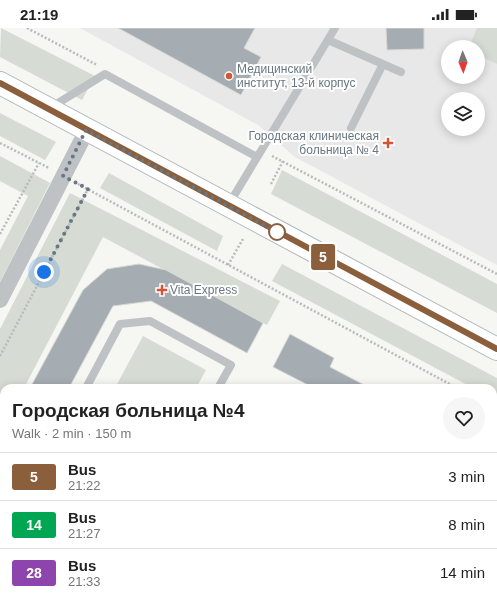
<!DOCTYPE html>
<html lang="en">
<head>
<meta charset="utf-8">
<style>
	:root { --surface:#fff; --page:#f6f6f6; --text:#222; --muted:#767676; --line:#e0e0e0 }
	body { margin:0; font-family:Helvetica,sans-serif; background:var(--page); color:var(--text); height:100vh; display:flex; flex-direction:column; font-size:15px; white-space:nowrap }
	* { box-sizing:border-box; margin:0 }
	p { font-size:13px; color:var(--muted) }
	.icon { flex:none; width:22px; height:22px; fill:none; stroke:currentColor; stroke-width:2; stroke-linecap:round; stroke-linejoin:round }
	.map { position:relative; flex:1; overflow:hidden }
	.sheet { position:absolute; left:0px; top:356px; width:497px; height:220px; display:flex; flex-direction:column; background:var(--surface); border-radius:12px 12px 0 0; box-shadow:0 2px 10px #0003 }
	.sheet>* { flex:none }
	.badge { padding:0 8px; border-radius:3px; font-size:14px; line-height:26px }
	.needle { width:26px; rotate:178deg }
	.fabs { position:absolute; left:441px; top:12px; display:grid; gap:8px }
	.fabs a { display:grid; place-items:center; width:44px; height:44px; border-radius:50%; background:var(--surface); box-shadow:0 2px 10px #0003; font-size:20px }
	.you { position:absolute; width:20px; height:20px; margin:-10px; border:3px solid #fff; border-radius:50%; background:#1a73e8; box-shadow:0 0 0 6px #1a73e833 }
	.map>.badge { position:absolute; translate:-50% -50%; box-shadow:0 0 0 2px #fff }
	.round { display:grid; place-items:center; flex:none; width:42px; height:42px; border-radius:21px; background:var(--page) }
	.headline { display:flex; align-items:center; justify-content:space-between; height:68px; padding:0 12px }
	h1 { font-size:19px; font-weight:700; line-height:30px }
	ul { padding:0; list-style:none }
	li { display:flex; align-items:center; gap:12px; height:48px; padding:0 12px; border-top:1px solid var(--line) }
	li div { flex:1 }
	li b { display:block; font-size:15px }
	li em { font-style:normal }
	li .badge { min-width:44px; font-weight:700; text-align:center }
	.status { display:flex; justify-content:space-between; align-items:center; height:28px; padding:0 20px; background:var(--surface); direction:ltr }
	.status svg { height:11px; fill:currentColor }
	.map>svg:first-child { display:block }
	.built { fill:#e7e8e7; fill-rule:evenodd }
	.green { fill:#d6dbd3 }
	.building { fill:#a6adb2; stroke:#d8d8d6 }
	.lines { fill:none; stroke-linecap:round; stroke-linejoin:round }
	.secondary-casing { stroke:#b0b6ba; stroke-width:24 }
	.path { stroke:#b8bbbd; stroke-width:2.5; stroke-dasharray:2 2; stroke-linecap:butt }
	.service { stroke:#bec2c5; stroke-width:8 }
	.minor { stroke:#bec2c5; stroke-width:16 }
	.secondary { stroke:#fff; stroke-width:22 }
	.line-casing { stroke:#fff; stroke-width:9 }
	.line { stroke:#8b5e3c; stroke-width:6 }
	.walk { stroke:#687782; stroke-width:4; stroke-dasharray:0 7.2 }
	.poi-dot { fill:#d45535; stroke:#fff; stroke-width:1.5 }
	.stop-dot { fill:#fff; stroke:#8b5e3c; stroke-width:2 }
	.labels { text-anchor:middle; stroke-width:4; stroke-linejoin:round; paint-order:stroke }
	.poi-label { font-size:12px; fill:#687782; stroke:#fff; text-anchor:start }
</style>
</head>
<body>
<div class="status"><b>21:19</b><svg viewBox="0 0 49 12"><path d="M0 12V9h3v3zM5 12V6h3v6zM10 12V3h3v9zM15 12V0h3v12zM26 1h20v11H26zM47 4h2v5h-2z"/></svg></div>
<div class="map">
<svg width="497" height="576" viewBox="0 0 497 576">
	<rect width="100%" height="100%" fill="#f6f6f3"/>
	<path class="built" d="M80 0H497V237L295 129 258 97ZM448 19H478V49H448ZM448 71H478V101H448Z
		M0 438 4 440V572H133L131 576H0Z"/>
	<path class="green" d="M1 0 95 48 82 72 0 29Z
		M477 0H497V36L478 27V19H469Z
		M0 85 56 114 45 132 0 108Z
		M0 128 50 155 0 254V222L28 168 0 153Z
		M282 142 497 256V285L271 166Z
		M109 145 223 208 217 223 100 160Z
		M70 165 280 273 267 297 103 209 24 360H4V399L0 407V301Z
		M282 236 497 350V373L493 371V360H473L272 253Z
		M143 308 206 342 196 360H115Z"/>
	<path class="building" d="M118 0H255L244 20 261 29 241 67Z
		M386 0H424V21L387 22Z
		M139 236 166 242 263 295 247 325 151 273 113 278 69 360H30L83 262 107 241Z
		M290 306 334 330 330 339 370 360H314L273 339Z"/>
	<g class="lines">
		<defs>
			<path id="secondary" d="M0 55 497 321"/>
		</defs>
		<use href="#secondary" class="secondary-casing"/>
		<path class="path" d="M27 0 97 37
			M0 115 49 140
			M272 128 497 246
			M78 156 457 360
			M271 156 283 133
			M0 206 39 135
			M228 237 243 211
			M0 328 88 161
			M493 380 497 382
			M416 572 426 576
			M400 576 402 572"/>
		<path class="service" d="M328 12 401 44
			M50 80 105 46 257 129
			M351 100 383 36
			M229 176 335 0
			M86 360 120 296 150 293 231 337 218 360
			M0 369 4 371
			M493 486 497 488"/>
		<path class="minor" d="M0 272 87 102"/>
		<use href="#secondary" class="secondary"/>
	</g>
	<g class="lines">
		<defs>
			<path id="line" d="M0 55 497 321"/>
		</defs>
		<use href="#line" class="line-casing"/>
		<use href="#line" class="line"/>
		<path class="walk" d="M44 244 88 161 63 148 86 102 277 204"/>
	</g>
	<g class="poi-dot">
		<circle cx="229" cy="48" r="4"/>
		<path d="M386 109h4v4h4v4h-4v4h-4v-4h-4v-4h4z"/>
		<path d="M160 256h4v4h4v4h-4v4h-4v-4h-4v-4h4z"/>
	</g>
	<circle class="stop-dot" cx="277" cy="204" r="8"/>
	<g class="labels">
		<g class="poi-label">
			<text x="237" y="45">Медицинский<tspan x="237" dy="14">институт, 13-й корпус</tspan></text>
			<text x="379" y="112" text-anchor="end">Городская клиническая<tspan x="379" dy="14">больница № 4</tspan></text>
			<text x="170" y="266">Vita Express</text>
		</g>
	</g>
</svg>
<div class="fabs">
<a><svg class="needle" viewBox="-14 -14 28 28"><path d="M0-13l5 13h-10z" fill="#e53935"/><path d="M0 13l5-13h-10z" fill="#767676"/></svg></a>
<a><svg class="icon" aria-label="layers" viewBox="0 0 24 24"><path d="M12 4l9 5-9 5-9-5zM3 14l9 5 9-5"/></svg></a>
</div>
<div class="you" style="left:44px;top:244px"></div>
<b class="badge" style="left:323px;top:229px;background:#8b5e3c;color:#fff">5</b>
<section class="sheet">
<div class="headline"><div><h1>Городская больница №4</h1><p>Walk · 2 min · 150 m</p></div><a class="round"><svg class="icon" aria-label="heart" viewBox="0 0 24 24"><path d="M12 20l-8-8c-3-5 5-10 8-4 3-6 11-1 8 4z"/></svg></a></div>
<ul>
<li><span class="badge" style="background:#8b5e3c;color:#fff">5</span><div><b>Bus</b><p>21:22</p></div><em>3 min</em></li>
<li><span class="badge" style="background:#00a651;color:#fff">14</span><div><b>Bus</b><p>21:27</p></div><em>8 min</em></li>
<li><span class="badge" style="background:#8e44ad;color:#fff">28</span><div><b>Bus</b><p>21:33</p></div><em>14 min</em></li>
</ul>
</section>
</div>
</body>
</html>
